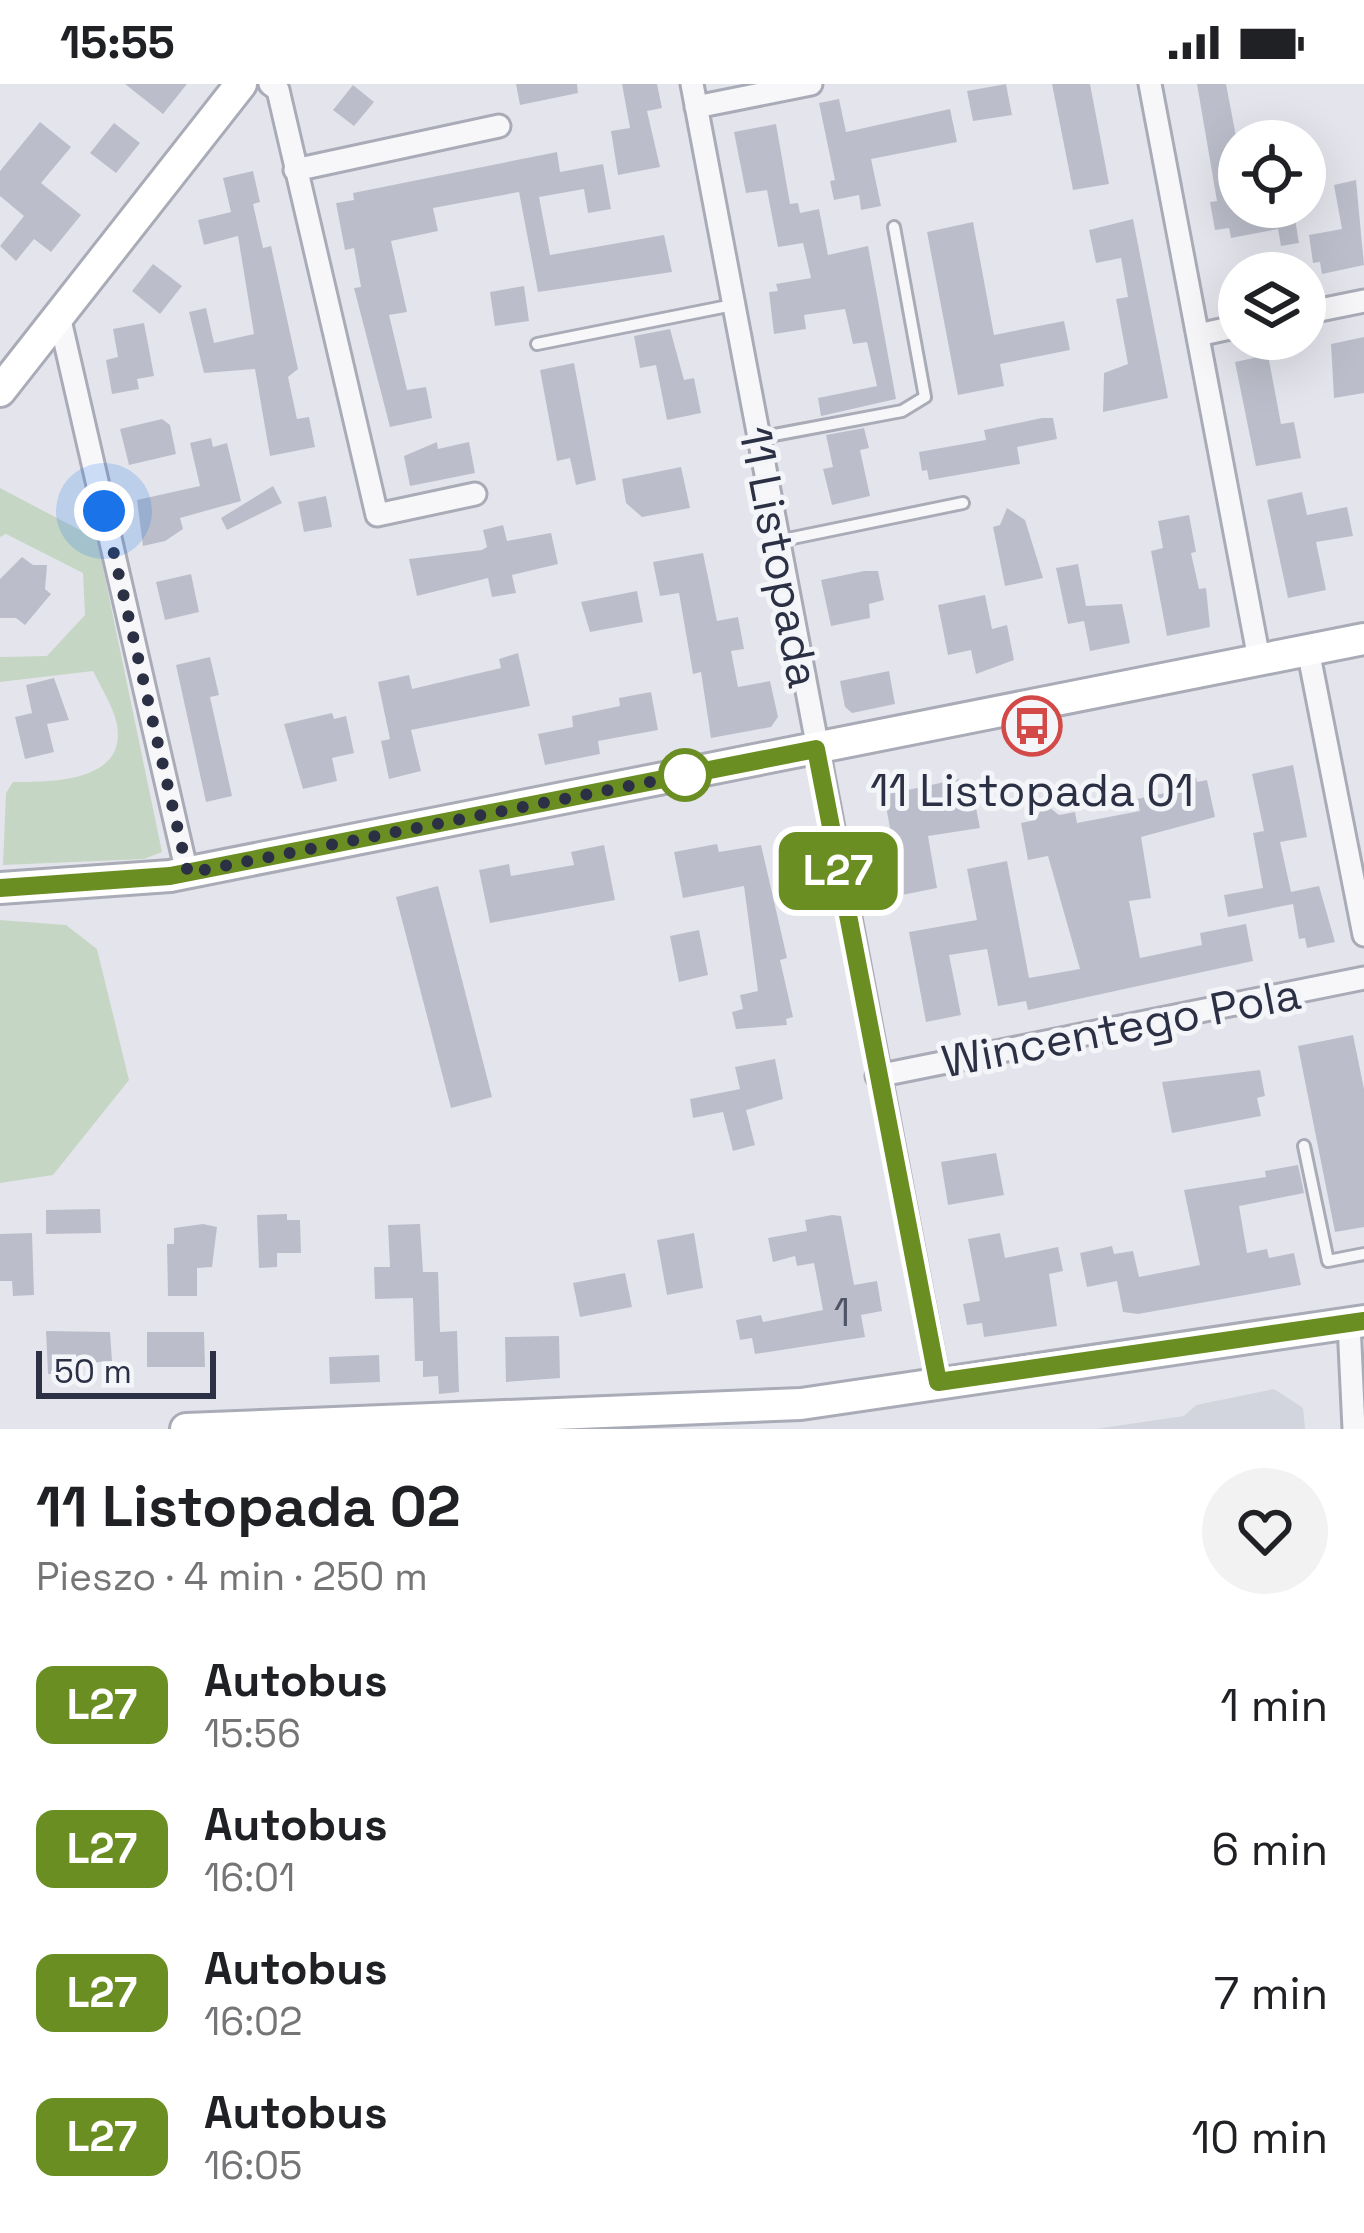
<!DOCTYPE html>
<html lang="pl">
<head>
<meta charset="utf-8">
<style>
	:root { --surface:#fff; --page:#f2f2f2; --text:#202124; --muted:#757577 }
	body { margin:0; font-family:"Space Grotesk",sans-serif; background:var(--page); color:var(--text); height:100vh; display:flex; flex-direction:column; font-size:45px; white-space:nowrap }
	* { box-sizing:border-box; margin:0 }
	p { font-size:39px; color:var(--muted) }
	.icon { flex:none; width:66px; height:66px; fill:none; stroke:currentColor; stroke-width:2; stroke-linecap:round; stroke-linejoin:round }
	.map { position:relative; height:1345px; overflow:hidden }
	.side { display:flex; flex-direction:column; background:var(--surface); flex:1 }
	.side>* { flex:none }
	.badge { padding:0 24px; border-radius:18px; font-size:42px; line-height:78px }
	.controls { position:absolute; left:1218px; top:36px; display:grid; gap:24px }
	.controls a { display:grid; place-items:center; width:108px; height:108px; border-radius:50%; background:var(--surface); box-shadow:0 12px 48px #0002; font-size:60px }
	.scale { position:absolute; left:36px; bottom:30px; width:180px; box-sizing:border-box; padding-left:12px; border:6px solid #2b3045; border-top:0; font-size:33px; line-height:42px; white-space:nowrap; color:#2b3045; -webkit-text-stroke:9px #f4f5f9; paint-order:stroke }
	.you { position:absolute; width:60px; height:60px; margin:-30px; border:9px solid #fff; border-radius:50%; background:#1a73e8; box-shadow:0 0 0 18px #1a73e833 }
	.map>.badge { position:absolute; translate:-50% -50%; box-shadow:0 0 0 6px #fff }
	.round { display:grid; place-items:center; flex:none; width:126px; height:126px; border-radius:63px; background:var(--page) }
	.overview { display:flex; align-items:center; justify-content:space-between; height:204px; padding:0 36px }
	h1 { font-size:57px; font-weight:700; line-height:90px }
	ul { padding:0; list-style:none }
	li { display:flex; align-items:center; gap:36px; height:144px; padding:0 36px }
	li div { flex:1 }
	li b { display:block; font-size:45px }
	li em { font-style:normal }
	li .badge { min-width:132px; font-weight:700; text-align:center }
	.status { display:flex; justify-content:space-between; align-items:center; height:84px; padding:0 60px; background:var(--surface); direction:ltr }
	.status svg { height:33px; fill:currentColor }
	.map>svg:first-child { display:block }
	.built { fill:#d2d4de }
	.green { fill:#c6d6c5 }
	.building { fill:#bbbeca }
	.lines { fill:none; stroke-linecap:round; stroke-linejoin:round }
	.lane-casing { stroke:#a9abb7; stroke-width:16 }
	.street-casing { stroke:#a9abb7; stroke-width:27 }
	.secondary-casing { stroke:#a9abb7; stroke-width:36 }
	.lane { stroke:#f7f7fa; stroke-width:10 }
	.street { stroke:#f7f7fa; stroke-width:21 }
	.secondary { stroke:#fff; stroke-width:30 }
	.line-casing { stroke:#fff; stroke-width:27 }
	.line { stroke:#6b8e23; stroke-width:18 }
	.walk { stroke:#2b3045; stroke-width:12; stroke-dasharray:0 21.6 }
	.stop-dot { fill:#fff; stroke:#6b8e23; stroke-width:6 }
	.labels { text-anchor:middle; stroke-width:10; stroke-linejoin:round; paint-order:stroke }
	.number-label { font-size:39px; fill:#4f5466 }
	.street-label { font-size:45px; fill:#2b3045; stroke:#f4f5f9 }
	.poi-label { font-size:45px; fill:#2b3045; stroke:#f4f5f9 }
</style>
</head>
<body>
<div class="status"><b>15:55</b><svg viewBox="0 0 49 12"><path d="M0 12V9h3v3zM5 12V6h3v6zM10 12V3h3v9zM15 12V0h3v12zM26 1h20v11H26zM47 4h2v5h-2z"/></svg></div>
<div class="map">
<svg width="1364" height="1345" viewBox="0 0 1364 1345">
	<rect width="100%" height="100%" fill="#e4e5ec"/>
	<path class="built" d="M1274 1305 1303 1324 1305 1345H1095L1184 1332 1196 1321Z"/>
	<path class="green" d="M0 404 97 455 162 768 144 775 3 781 6 709 13 698C49 698 127 699 117 641 114 624 101 603 93 587L0 598V573L47 572 85 531 83 489 6 450 0 453Z
		M0 836 66 841 97 865 129 996 53 1091 0 1099Z"/>
	<path class="building" d="M125 0H187L163 30Z
		M516 0H577L578 9 520 21Z
		M622 0H657L662 24 647 27 660 83 618 91 611 47 630 44Z
		M1006 0 1012 31 973 37 967 7Z
		M1052 0H1090L1109 100 1073 106Z
		M1197 0H1226L1239 68V123H1293L1299 159 1281 162 1278 145 1231 154 1229 144 1215 146 1210 118 1217 117Z
		M353 1 374 18 354 42 333 26Z
		M839 15 846 48 950 25 957 58 871 75 881 122 861 126 859 111 834 116 830 97 835 96 819 19Z
		M40 38 71 63 41 99 81 131 51 168 34 155 16 177 0 162 24 132 0 112V87Z
		M114 39 140 59 116 89 90 69Z
		M776 40 790 120 798 119 800 129 819 125 828 171 868 162 896 315 821 332 818 314 877 302 867 258 853 260 845 225 804 231 806 245 774 250 769 208 778 207 776 200 811 194 803 159 778 163 767 106 746 109 734 48Z
		M557 68 560 88 603 80 611 125 588 129 584 105 539 113 550 171 664 151 672 188 538 208 519 108 433 124 438 147 391 157 407 228 389 231 407 306 426 303 432 334 390 343 354 204 361 203 354 164 345 166 336 119 354 116 353 109Z
		M253 87 260 118 253 120 263 164 271 162 298 285 288 293 297 335 309 333 315 363 270 372 255 285 204 289 189 228 206 224 214 259 254 250 238 152 204 161 198 136 231 128 223 94Z
		M1356 96 1364 181 1322 190 1320 178 1313 179 1309 151 1342 145 1334 101Z
		M1133 135 1168 314 1103 328 1104 289 1128 280 1116 215 1128 213 1121 174 1096 179 1089 146Z
		M973 138 994 251 1064 237 1070 266 1000 280 1004 302 958 311 927 148Z
		M153 180 182 202 160 230 132 207Z
		M524 202 529 237 495 242 490 208Z
		M144 239 154 292 137 295 139 305 112 310 106 276 118 273 113 245Z
		M670 245 684 296 694 294 701 329 667 336 656 281 640 284 634 252Z
		M1364 253V309L1334 314 1331 260Z
		M1268 271 1281 340 1294 338 1301 374 1256 382 1235 278Z
		M574 279 596 396 576 401 570 374 557 377 540 286Z
		M1042 334H1053L1057 355 1017 363 1020 380 929 396 927 386 922 387 919 368 986 356 984 346Z
		M162 335 170 341 176 370 129 381 120 345Z
		M864 344 869 364 860 366 870 412 832 421 823 385 833 383 826 351Z
		M211 354 213 363 227 359 241 417 180 434 183 445 165 457 143 462 137 416 200 402 190 359Z
		M437 358 438 365 469 358 475 389 410 402 404 372Z
		M681 383 690 424 642 433 626 419 622 395Z
		M273 402 282 419 227 446 221 434Z
		M1302 408 1307 431 1347 423 1353 452 1316 458 1326 506 1288 514 1267 416Z
		M326 412 332 443 304 448 298 418Z
		M1007 424 1025 436 1043 494 1005 502 993 443 1000 441Z
		M1189 431 1196 468 1191 469 1199 505 1206 504 1210 543 1167 552 1151 467 1163 464 1158 437Z
		M503 441 507 457 551 449 558 480 512 491 516 509 492 513 488 494 417 512 409 475 482 466 487 463 483 446Z
		M703 469 717 537 738 533 744 565 731 567 738 603 770 597 778 633 771 643 711 654 701 588 693 590 679 509 660 512 653 478Z
		M22 473 33 481H47L45 505 51 510 25 541 16 534H0V495Z
		M1078 480 1086 522 1122 520 1130 559 1090 567 1084 537 1068 540 1056 484Z
		M864 487H878L884 516 869 520 870 534 831 542 821 496Z
		M191 490 199 528 165 536 156 498Z
		M637 507 643 538 590 548 581 518Z
		M985 511 992 545 1007 541 1014 576 976 590 971 566 948 571 938 521Z
		M518 569 530 622 411 646 421 687 389 695 381 657 390 655 378 598 409 591 412 605 501 584 499 575Z
		M210 573 219 611 210 613 232 712 206 718 176 581Z
		M889 587 895 620 852 629 845 623 840 597Z
		M54 594 69 636 47 640 54 668 25 675 15 633 32 629 26 601Z
		M651 608 658 646 598 657 600 670 545 681 538 650 573 643 572 632 620 622 619 614Z
		M332 629 334 635 346 632 354 669 332 674 337 697 303 705 284 640Z
		M1293 681 1307 753 1280 758 1291 808 1319 802 1335 858 1307 864 1305 854 1299 855 1293 820 1228 833 1224 811 1263 804 1253 749 1264 747 1252 690Z
		M1196 693 1197 698 1207 696 1215 733 1141 753 1151 814 1129 817 1140 874 1202 861 1200 849 1246 840 1253 877 1028 926 1026 917 998 922 987 865 949 871 961 931 926 938 909 848 977 836 967 785 1007 777 1029 894 1080 885 1048 772 1028 776 1021 739 1036 736 1044 719 1059 731 1075 728 1077 739 1140 727 1137 715 1179 706 1178 697Z
		M959 695 961 706 972 704 980 744 928 752 937 804 902 811 884 711Z
		M717 760 719 768 761 761 787 874 780 876 793 933 786 935 787 941 736 945 732 928 743 925 740 911 758 907 744 802 683 814 674 768Z
		M604 761 615 816 490 839 479 786 509 780 511 792 574 781 571 768Z
		M438 802 492 1013 451 1024 396 813Z
		M699 846 708 891 679 898 670 852Z
		M1353 951 1364 1005V1143L1335 1148 1298 962Z
		M775 975 783 1015 746 1026 755 1061 733 1067 723 1028 693 1034 690 1015 740 1005 735 983Z
		M1260 986 1265 1012 1257 1014 1261 1032 1172 1049 1162 998Z
		M996 1069 1004 1111 948 1121 941 1078Z
		M1298 1081 1304 1109 1239 1122 1247 1169 1267 1165 1269 1174 1294 1169 1301 1201 1138 1230 1123 1228 1117 1197 1087 1203 1080 1169 1112 1162 1114 1170 1133 1167 1139 1193 1200 1181 1184 1106 1266 1093 1265 1087Z
		M100 1125 101 1149 46 1150V1126Z
		M287 1130V1136H300L301 1169H277V1183L259 1184 257 1131Z
		M832 1131 841 1132 854 1201 877 1197 882 1227 861 1231 865 1253 755 1270 752 1254 740 1256 736 1236 761 1231 763 1238 823 1226 814 1179 797 1182 795 1172 773 1178 768 1154 807 1147 805 1136Z
		M203 1140 217 1143 212 1183 197 1184V1212H168L167 1160H174V1144Z
		M420 1140 423 1188H438L440 1248 457 1247 459 1308 439 1310 438 1292 423 1293V1277H415L413 1214 375 1215 374 1183H390L388 1141Z
		M32 1149 34 1211 13 1212 12 1197H0V1150Z
		M694 1149 703 1204 667 1211 657 1156Z
		M1000 1149 1005 1174 1058 1163 1063 1187 1049 1190 1057 1242 984 1253 982 1239 967 1241 963 1220 980 1217 968 1155Z
		M625 1189 632 1223 580 1233 573 1199Z
		M46 1247 110 1248 112 1277 75 1280 76 1290H48Z
		M147 1248H204L205 1283H147Z
		M559 1252 560 1294 506 1298 505 1253Z
		M379 1271 380 1298 330 1300 329 1273Z"/>
	<g class="lines">
		<defs>
			<path id="lane" d="M537 260 733 221
				M758 354 902 327 925 313 894 143
				M778 457 963 419
				M1304 1062 1328 1177 1364 1170"/>
			<path id="street" d="M270 0 278 6 377 431 475 410
				M692 0 938 1298
				M1150 0 1259 575
				M696 23 811 0
				M295 86 499 42
				M1305 229 1364 217
				M60 236 187 789
				M1198 251 1239 242
				M1308 566 1364 851
				M877 992 1364 894
				M1349 1240 1354 1345"/>
			<path id="secondary" d="M0 307 241 0
				M0 804 170 792 1364 555
				M186 1345 801 1320 1364 1237"/>
		</defs>
		<use href="#lane" class="lane-casing"/>
		<use href="#street" class="street-casing"/>
		<use href="#secondary" class="secondary-casing"/>
		<use href="#lane" class="lane"/>
		<use href="#street" class="street"/>
		<use href="#secondary" class="secondary"/>
	</g>
	<g class="lines">
		<defs>
			<path id="line" d="M0 804 170 792 816 665 938 1298 1364 1237"/>
		</defs>
		<use href="#line" class="line-casing"/>
		<use href="#line" class="line"/>
		<path class="walk" d="M104 427 188 789 685 691"/>
	</g>
	<defs>
		<symbol id="bus-ring" viewBox="-11 -11 22 22"><circle r="9.5" fill="#f4f5f9" stroke="#d24947" stroke-width="1.5"/><path d="M-5-6H5V4H4V6H2V4H-2V6H-4V4H-5ZM-3.5-4V0h7V-4ZM-3.5 1.2v1.5H-2V1.2ZM2 1.2v1.5H3.5V1.2Z" fill="#d24947"/></symbol>
	</defs>
	<g fill-rule="evenodd">
		<use href="#bus-ring" x="999" y="609" width="66" height="66"/>
	</g>
	<circle class="stop-dot" cx="685" cy="691" r="24"/>
	<g class="labels">
		<g class="number-label">
			<text x="842" y="1242">1</text>
		</g>
		<g class="street-label">
			<text transform="translate(780 473) rotate(79)" y="16">11 Listopada</text>
			<text transform="translate(1121 943) rotate(-11)" y="16">Wincentego Pola</text>
		</g>
		<g class="poi-label">
			<text x="1032" y="722">11 Listopada 01</text>
		</g>
	</g>
</svg>
<div class="controls">
<a><svg class="icon" aria-label="locate" viewBox="0 0 24 24"><circle cx="12" cy="12" r="6"/><path d="M12 2v4M12 18v4M2 12h4M18 12h4"/></svg></a>
<a><svg class="icon" aria-label="layers" viewBox="0 0 24 24"><path d="M12 4l9 5-9 5-9-5zM3 14l9 5 9-5"/></svg></a>
</div>
<div class="scale">50 m</div>
<div class="you" style="left:104px;top:427px"></div>
<b class="badge" style="left:838px;top:787px;background:#6b8e23;color:#fff">L27</b>
</div>
<section class="side">
<div class="overview"><div><h1>11 Listopada 02</h1><p>Pieszo · 4 min · 250 m</p></div><a class="round"><svg class="icon" aria-label="heart" viewBox="0 0 24 24"><path d="M12 20l-8-8c-3-5 5-10 8-4 3-6 11-1 8 4z"/></svg></a></div>
<ul>
<li><span class="badge" style="background:#6b8e23;color:#fff">L27</span><div><b>Autobus</b><p>15:56</p></div><em>1 min</em></li>
<li><span class="badge" style="background:#6b8e23;color:#fff">L27</span><div><b>Autobus</b><p>16:01</p></div><em>6 min</em></li>
<li><span class="badge" style="background:#6b8e23;color:#fff">L27</span><div><b>Autobus</b><p>16:02</p></div><em>7 min</em></li>
<li><span class="badge" style="background:#6b8e23;color:#fff">L27</span><div><b>Autobus</b><p>16:05</p></div><em>10 min</em></li>
</ul>
</section>
</body>
</html>
